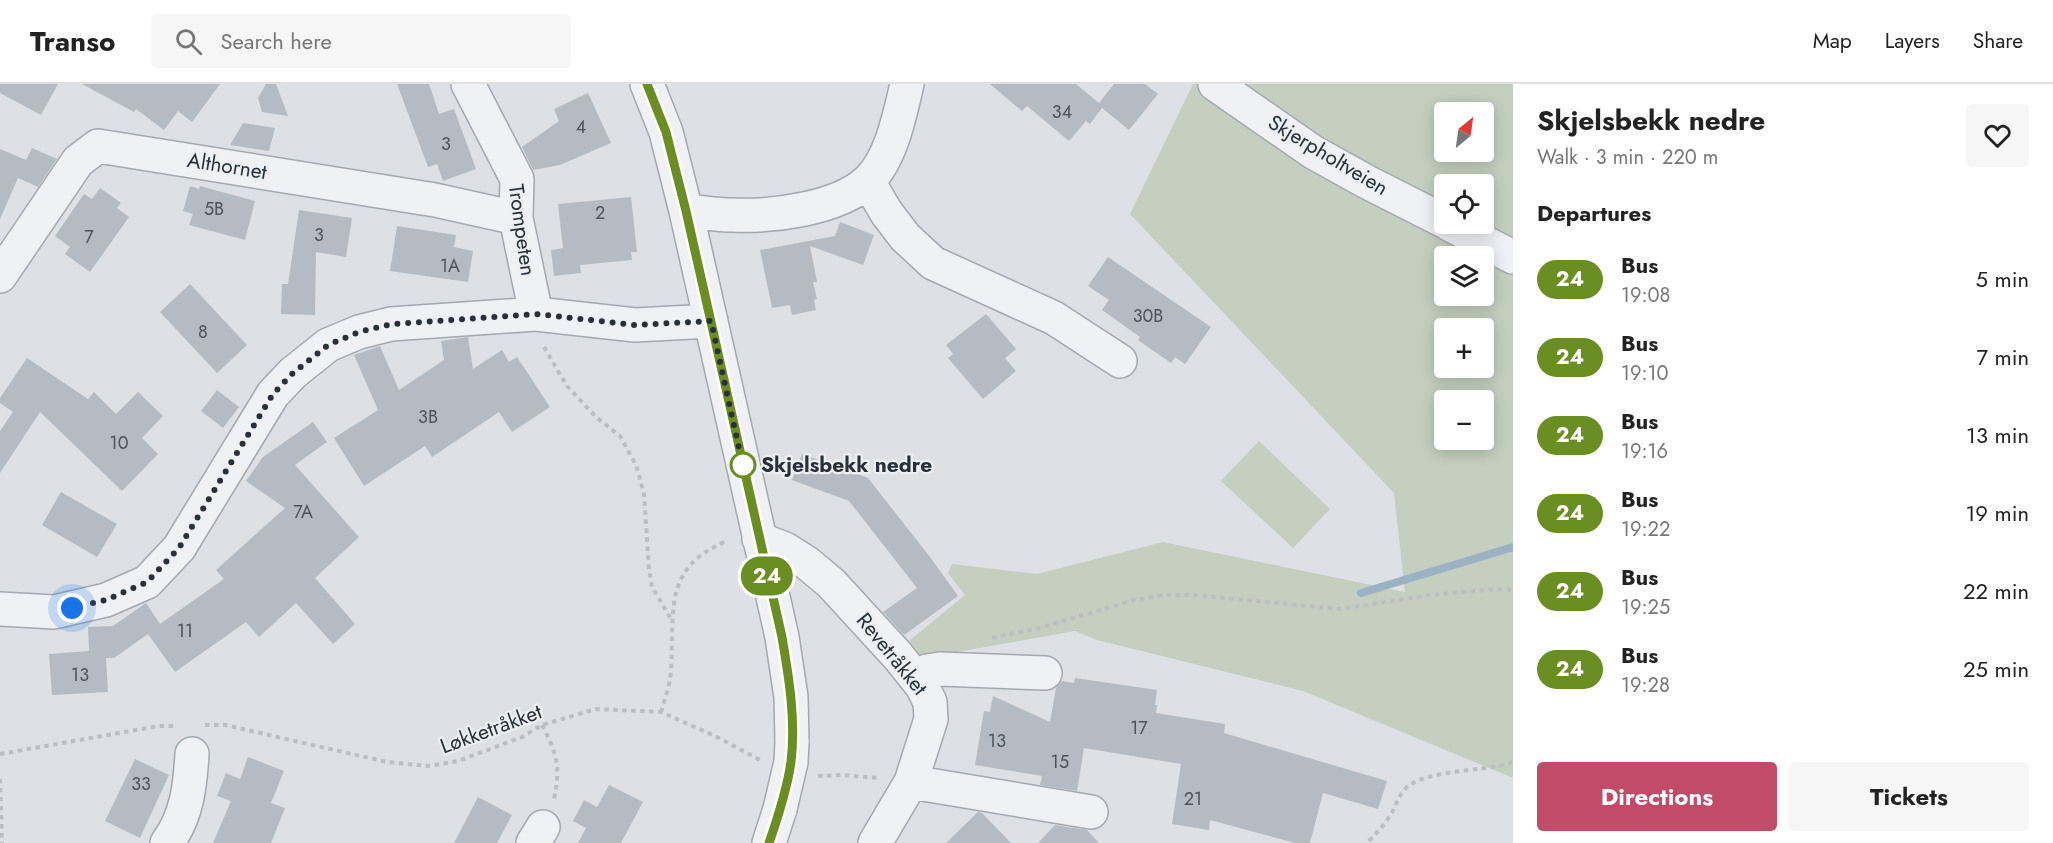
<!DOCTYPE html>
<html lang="en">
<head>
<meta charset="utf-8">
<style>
	:root { --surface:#fff; --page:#f6f6f6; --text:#222; --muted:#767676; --line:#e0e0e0; --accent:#c14b69 }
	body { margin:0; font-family:Jost,sans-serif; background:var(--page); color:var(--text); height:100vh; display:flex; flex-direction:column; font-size:22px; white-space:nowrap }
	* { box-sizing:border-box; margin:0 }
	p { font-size:20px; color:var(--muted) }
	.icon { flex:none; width:33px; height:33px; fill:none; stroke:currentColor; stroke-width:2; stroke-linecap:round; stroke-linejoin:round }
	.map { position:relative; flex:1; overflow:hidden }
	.drawer { display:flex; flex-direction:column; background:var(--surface); width:540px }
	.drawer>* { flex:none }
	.badge { padding:0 12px; border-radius:20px; font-size:21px; line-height:39px }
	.needle { width:39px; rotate:29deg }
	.fabs { position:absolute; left:1434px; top:18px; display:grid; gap:12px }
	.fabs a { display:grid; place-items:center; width:60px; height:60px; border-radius:6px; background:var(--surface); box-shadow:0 3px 15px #0003; font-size:30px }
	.you { position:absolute; width:30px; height:30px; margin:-15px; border:4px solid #fff; border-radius:50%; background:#1a73e8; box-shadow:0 0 0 9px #1a73e833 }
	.map>.badge { position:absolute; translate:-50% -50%; box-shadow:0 0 0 3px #fff }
	h2 { padding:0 24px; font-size:22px; line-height:54px }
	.round { display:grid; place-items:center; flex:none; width:63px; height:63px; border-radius:6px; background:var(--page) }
	.headline { display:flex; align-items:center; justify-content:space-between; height:102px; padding:0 24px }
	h1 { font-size:28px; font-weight:700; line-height:45px }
	.cta { display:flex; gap:12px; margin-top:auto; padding:12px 24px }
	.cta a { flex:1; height:69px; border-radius:6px; background:var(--accent); color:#fff; font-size:24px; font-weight:700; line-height:69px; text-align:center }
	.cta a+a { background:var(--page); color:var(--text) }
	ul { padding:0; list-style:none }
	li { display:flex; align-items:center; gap:18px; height:78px; padding:0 24px }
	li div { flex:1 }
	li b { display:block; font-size:22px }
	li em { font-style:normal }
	li .badge { min-width:66px; font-weight:700; text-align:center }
	header { display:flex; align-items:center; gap:36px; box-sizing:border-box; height:84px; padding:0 30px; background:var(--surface); border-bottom:2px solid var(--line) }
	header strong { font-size:28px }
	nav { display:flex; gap:33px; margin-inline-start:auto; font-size:21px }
	.search { width:420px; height:54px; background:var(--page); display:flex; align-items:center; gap:15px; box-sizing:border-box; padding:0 21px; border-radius:6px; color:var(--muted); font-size:22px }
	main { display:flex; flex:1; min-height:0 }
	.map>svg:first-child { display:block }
	.green { fill:#c4cfbf; fill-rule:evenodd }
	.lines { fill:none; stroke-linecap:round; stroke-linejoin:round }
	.stream { stroke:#9bb2c3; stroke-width:8 }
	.building { fill:#b5bbc2 }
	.minor-casing { stroke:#a3a9af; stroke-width:36 }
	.path { stroke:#bbbfc4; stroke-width:4; stroke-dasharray:4.5 4.5; stroke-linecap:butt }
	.minor { stroke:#eff1f4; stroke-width:33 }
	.minor-bridge-casing { stroke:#a3a9af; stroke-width:36; stroke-linecap:butt }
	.minor-bridge { stroke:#eff1f4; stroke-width:33 }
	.line-casing { stroke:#fff; stroke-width:14 }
	.line { stroke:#6b8e23; stroke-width:9 }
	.walk { stroke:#28313b; stroke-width:6; stroke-dasharray:0 10.8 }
	.stop-dot { fill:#fff; stroke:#6b8e23; stroke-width:3 }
	.labels { text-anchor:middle; stroke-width:4.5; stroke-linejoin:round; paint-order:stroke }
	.number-label { font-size:18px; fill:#4b545d }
	.street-label { font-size:21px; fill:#28313b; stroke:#ecf0f3 }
	.stop-label { font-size:21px; font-weight:bold; fill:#28313b; stroke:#ecf0f3; text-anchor:start }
</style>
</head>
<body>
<header>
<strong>Transo</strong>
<div class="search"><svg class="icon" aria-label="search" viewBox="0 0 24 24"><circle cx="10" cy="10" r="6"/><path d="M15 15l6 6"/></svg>Search here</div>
<nav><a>Map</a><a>Layers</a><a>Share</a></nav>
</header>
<main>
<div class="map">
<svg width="1513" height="759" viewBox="0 0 1513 759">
	<rect width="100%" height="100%" fill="#dde1e5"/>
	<path class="green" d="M1193 0H1513V694L1303 607 1097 556 1075 547 923 574 909 557 965 511 948 489 952 480 1037 490 1163 458 1405 508 1394 409 1130 130ZM1444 28H1484V68H1444ZM1444 100H1484V140H1444ZM1444 172H1484V212H1444ZM1444 244H1484V284H1444ZM1444 316H1484V356H1444Z
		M1259 357 1330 425 1293 464 1221 397Z"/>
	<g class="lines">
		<path class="stream" d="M1361 509 1513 463"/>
	</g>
	<path class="building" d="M0 0H58L41 31 0 9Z
		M82 0H220L192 38 178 27 164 46 136 25 134 28Z
		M266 0H276L288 32 262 28 258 14Z
		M397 0H429L439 30 454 25 476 85 443 97 437 80 428 83Z
		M990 0H1076L1099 19 1114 0H1145L1158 10 1129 46 1102 24 1090 40 1086 37 1069 57 1027 22 1022 27Z
		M588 9 611 59 560 81 533 86 522 63 559 37 554 25Z
		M243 39 275 44 269 67 230 61Z
		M32 64 57 75 38 103 18 94 0 135V65L26 76Z
		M190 102 199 105 200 102 255 117 245 156 189 141 193 130 183 127Z
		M100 104 121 119 117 124 129 133 90 188 65 170 70 163 55 152 84 110 92 115Z
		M631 113 637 168H631L632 176 580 181 581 189 554 192 551 166 563 164 558 120Z
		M299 126 352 134 346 173 316 168 315 231 281 230 282 200H288Z
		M840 138 874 151 863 181 810 162 817 198H813L817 215 814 216 816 226 792 231 790 221 772 224 760 166 835 152Z
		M397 142 456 151 454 163 473 167 468 198 390 187Z
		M1108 173 1211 243 1185 280 1175 273 1171 279 1138 256 1140 253 1102 226 1109 216 1088 202Z
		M190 200 247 261 217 289 160 228Z
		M986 230 1016 265 1005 274 1016 287 983 315 948 274 953 270 946 261Z
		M468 253 473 285 502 266 509 278 517 273 550 323 512 348 499 328 432 373 425 362 364 402 334 354 378 326 354 271 380 262 399 306 444 276 441 257Z
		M27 274 88 315 94 308 116 330 138 308 163 332 142 354 158 370 122 407 40 328 0 389V347L13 328 0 319V314Z
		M217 306 239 323 223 344 201 327Z
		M313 338 327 358 295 381 359 453 315 494 355 540 333 560 296 519 259 553 246 538 175 588 148 550 114 574H106L108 608 52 611 49 570 89 567 88 543 113 542 146 519 160 540 224 495 216 486 285 424 246 397 263 373Z
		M802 370 868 394 930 473 958 512 904 551 883 528 917 504 849 417 792 396Z
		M61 408 117 440 97 473 42 441Z
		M1075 594 1157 606 1155 621H1157L1156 629 1225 640 1224 649 1387 697 1378 725 1323 709 1310 759H1295L1210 736 1209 746 1172 740 1181 680 1084 664 1077 707 1040 701 1042 692 975 681 984 627 990 628 993 612 1050 638 1056 604 1062 597 1074 599Z
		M248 673 284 687 271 719 285 724 271 759H213L231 717 217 712 226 689 240 695Z
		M135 675 169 691 140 754 105 737Z
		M609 701 643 718 621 759H578L586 744 573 737 584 716 597 723Z
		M478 713 512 731 497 759H454Z
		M978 728 982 729 1011 759H946Z
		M1055 741 1087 746 1099 759H1038Z"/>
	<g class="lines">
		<defs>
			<path id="minor" d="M468 0 517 95 516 134 536 230
				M647 0 666 48 686 127 782 553 791 613 792 658
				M1215 0 1313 68 1367 98 1444 137
				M868 97 886 128 905 153 933 179 1054 234 1120 277
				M686 127C701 128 717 131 732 131 771 133 838 125 868 97 891 76 900 30 907 0
				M1449 140 1513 173
				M0 192 78 77 98 62 435 116 516 134
				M759 455 785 465 807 479 831 499 898 572 922 602 930 618 931 635 911 698 875 759
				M0 525 54 528 106 516 147 498 179 464 273 310 293 289 328 261 359 248 391 240 536 230 635 241 711 237
				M916 594 927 587 940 585 1045 589
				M911 698 1091 728
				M167 759C187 732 190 703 192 670
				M533 759 543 743
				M769 759 780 725"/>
		</defs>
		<use href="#minor" class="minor-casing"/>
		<path class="path" d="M544 263 567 302 596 333 620 352 636 381 644 410 649 485 652 503 671 535
			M992 554 1039 544 1135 516 1163 511H1194L1340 525 1431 511 1496 505 1513 506
			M661 628C665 615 670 601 671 587 675 528 661 484 727 457
			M205 641H225L387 678 428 682 458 677 522 653 542 641 596 625 661 628 715 652 760 676
			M542 641C557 670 561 683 554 715
			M0 670 159 642H177
			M818 692 843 691 879 694
			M0 695 2 759
			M1369 757C1377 749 1384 741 1390 732 1396 722 1398 712 1406 704 1426 685 1485 688 1513 678"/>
		<use href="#minor" class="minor"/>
		<defs>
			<path id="minor-bridge" d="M780 725 791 678 792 658"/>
		</defs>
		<use href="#minor-bridge" class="minor-bridge-casing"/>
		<use href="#minor-bridge" class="minor-bridge"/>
	</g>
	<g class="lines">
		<defs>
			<path id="line" d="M647 0 666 48 686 127 782 553C789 594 796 636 791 678 787 706 778 733 769 759"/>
		</defs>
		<use href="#line" class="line-casing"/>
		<use href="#line" class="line"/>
		<path class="walk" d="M72 524 106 516 147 498 179 464 273 310 293 289 328 261 359 248 392 240 536 230 635 241 711 237 744 387 743 381"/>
	</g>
	<circle class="stop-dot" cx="743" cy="381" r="12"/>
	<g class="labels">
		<g class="number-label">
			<text x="1062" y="34">34</text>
			<text x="581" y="49">4</text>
			<text x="446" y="66">3</text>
			<text x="214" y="131">5B</text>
			<text x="600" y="135">2</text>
			<text x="319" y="157">3</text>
			<text x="89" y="159">7</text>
			<text x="450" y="188">1A</text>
			<text x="1148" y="238">30B</text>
			<text x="203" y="254">8</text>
			<text x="428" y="339">3B</text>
			<text x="119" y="365">10</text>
			<text x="303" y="434">7A</text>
			<text x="185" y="553">11</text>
			<text x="80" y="597">13</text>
			<text x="1139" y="650">17</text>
			<text x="997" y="663">13</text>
			<text x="1060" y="684">15</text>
			<text x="141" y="706">33</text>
			<text x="1193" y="721">21</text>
		</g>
		<g class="street-label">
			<text transform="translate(1328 71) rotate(31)" y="7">Skjerpholtveien</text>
			<text transform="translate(227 82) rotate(9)" y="7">Althornet</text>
			<text transform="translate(522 146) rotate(82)" y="7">Trompeten</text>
			<text transform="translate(892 570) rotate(51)" y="7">Revetråkket</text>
			<text transform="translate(491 645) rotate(-20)" y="7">Løkketråkket</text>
		</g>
		<g class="stop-label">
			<text x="761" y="388">Skjelsbekk nedre</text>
		</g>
	</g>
</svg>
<div class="fabs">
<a><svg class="needle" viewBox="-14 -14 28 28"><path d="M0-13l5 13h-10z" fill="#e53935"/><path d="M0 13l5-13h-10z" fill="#767676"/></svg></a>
<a><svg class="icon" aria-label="locate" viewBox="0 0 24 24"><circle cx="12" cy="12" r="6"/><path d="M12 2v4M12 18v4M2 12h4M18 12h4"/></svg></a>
<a><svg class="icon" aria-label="layers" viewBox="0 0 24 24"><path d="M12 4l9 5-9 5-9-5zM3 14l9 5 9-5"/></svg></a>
<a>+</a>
<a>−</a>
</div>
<div class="you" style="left:72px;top:524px"></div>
<b class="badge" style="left:767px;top:492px;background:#6b8e23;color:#fff">24</b>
</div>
<section class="drawer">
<div class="headline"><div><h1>Skjelsbekk nedre</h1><p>Walk · 3 min · 220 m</p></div><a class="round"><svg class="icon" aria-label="heart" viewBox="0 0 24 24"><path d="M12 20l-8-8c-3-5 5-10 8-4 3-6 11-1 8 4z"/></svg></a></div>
<h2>Departures</h2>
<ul>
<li><span class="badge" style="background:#6b8e23;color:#fff">24</span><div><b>Bus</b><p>19:08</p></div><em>5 min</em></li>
<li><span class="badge" style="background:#6b8e23;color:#fff">24</span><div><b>Bus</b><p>19:10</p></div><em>7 min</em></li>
<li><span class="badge" style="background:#6b8e23;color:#fff">24</span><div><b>Bus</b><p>19:16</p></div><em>13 min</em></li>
<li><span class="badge" style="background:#6b8e23;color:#fff">24</span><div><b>Bus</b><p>19:22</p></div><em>19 min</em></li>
<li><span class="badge" style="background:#6b8e23;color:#fff">24</span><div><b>Bus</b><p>19:25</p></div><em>22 min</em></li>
<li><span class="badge" style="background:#6b8e23;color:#fff">24</span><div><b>Bus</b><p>19:28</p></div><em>25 min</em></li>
</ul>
<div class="cta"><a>Directions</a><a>Tickets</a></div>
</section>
</main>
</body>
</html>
